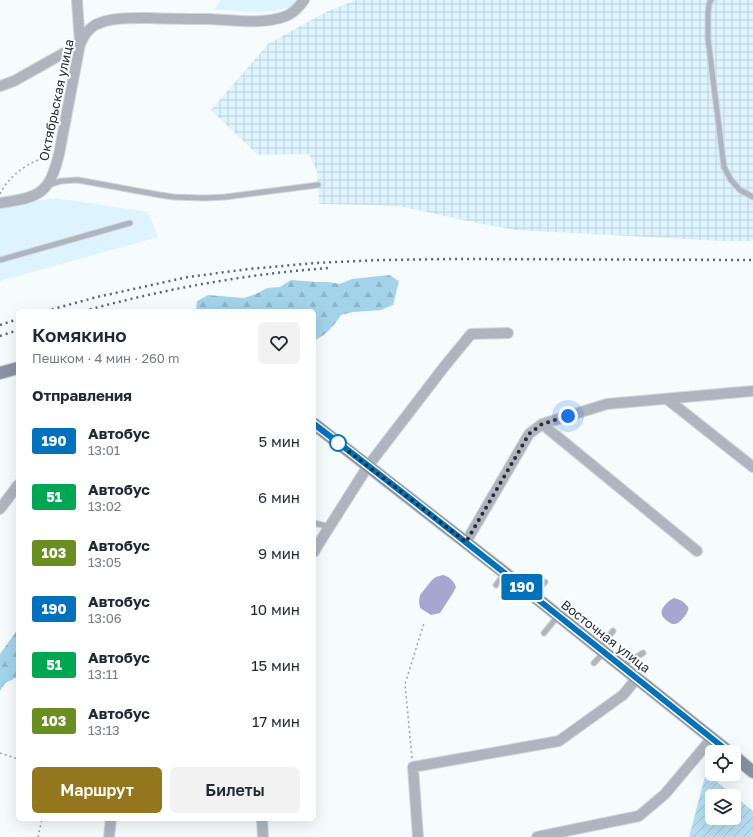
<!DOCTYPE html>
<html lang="ru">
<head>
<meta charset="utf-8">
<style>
	:root { --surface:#fff; --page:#f2f2f3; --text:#1f2937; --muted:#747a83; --accent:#93761d }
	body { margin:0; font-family:"Golos Text",sans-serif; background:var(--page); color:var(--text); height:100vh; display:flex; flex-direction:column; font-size:15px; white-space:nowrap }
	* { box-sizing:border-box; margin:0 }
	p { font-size:13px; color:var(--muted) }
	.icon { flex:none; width:22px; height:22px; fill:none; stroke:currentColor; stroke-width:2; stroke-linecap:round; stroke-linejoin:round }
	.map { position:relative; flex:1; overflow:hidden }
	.drawer { position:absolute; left:16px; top:309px; width:300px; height:512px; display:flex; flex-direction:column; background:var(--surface); border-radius:6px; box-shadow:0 4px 16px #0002 }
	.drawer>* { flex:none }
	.badge { padding:0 8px; border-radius:3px; font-size:14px; line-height:26px }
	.buttons { position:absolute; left:705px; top:745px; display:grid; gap:8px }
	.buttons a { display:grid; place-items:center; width:36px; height:36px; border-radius:6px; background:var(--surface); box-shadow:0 4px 16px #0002; font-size:20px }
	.you { position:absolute; width:20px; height:20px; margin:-10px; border:3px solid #fff; border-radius:50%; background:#1a73e8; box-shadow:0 0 0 6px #1a73e833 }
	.map>.badge { position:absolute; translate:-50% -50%; box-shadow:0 0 0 2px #fff }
	h2 { padding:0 16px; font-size:15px; line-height:36px }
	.round { display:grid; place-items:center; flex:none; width:42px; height:42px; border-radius:6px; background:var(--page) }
	.headline { display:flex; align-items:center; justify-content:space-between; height:68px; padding:0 16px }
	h1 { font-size:19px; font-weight:600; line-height:30px }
	.action { display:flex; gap:8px; margin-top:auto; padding:8px 16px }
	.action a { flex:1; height:46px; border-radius:6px; background:var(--accent); color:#fff; font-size:16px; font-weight:600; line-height:46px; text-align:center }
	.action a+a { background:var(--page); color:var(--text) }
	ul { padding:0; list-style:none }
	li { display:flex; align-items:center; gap:12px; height:56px; padding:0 16px }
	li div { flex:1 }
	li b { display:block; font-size:15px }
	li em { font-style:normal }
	li .badge { min-width:44px; font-weight:700; text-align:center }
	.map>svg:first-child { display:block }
	.built { fill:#ddf3fe }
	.industrial { fill:url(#industrial-grid) }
	.forest { fill:url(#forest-firs) }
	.garden { fill:url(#garden-furrows); fill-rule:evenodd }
	.water { fill:#a7a6d0 }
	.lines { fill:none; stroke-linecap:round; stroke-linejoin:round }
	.lane-casing { stroke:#d0d6da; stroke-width:7 }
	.street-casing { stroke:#d0d6da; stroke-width:12 }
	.secondary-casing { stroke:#d0d6da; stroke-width:14 }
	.path { stroke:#9ca3a7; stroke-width:1.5; stroke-dasharray:2 3; stroke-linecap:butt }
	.lane { stroke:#aeb5bf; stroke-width:5 }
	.street { stroke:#aeb5bf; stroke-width:10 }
	.secondary { stroke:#8993a2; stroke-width:12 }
	.rail { stroke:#5d676c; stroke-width:2.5; stroke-dasharray:2 4; stroke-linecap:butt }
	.line-casing { stroke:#fff; stroke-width:9 }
	.line { stroke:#0072bc; stroke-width:6 }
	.walk { stroke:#253036; stroke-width:4; stroke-dasharray:0 7.2 }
	.stop-dot { fill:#fff; stroke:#0072bc; stroke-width:2 }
	.labels { text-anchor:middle; stroke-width:4; stroke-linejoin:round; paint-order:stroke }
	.street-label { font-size:13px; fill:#253036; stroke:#fff }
</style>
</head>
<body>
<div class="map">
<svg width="753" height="837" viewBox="0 0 753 837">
	<defs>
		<pattern id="industrial-grid" width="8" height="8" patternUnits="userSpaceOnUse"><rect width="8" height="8" fill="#ddf3fe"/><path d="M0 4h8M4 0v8" fill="none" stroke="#bed1da"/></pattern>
		<pattern id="forest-firs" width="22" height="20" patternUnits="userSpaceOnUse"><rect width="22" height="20" fill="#a3d3ea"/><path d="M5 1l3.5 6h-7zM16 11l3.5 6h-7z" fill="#8cb5c9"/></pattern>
		<pattern id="garden-furrows" width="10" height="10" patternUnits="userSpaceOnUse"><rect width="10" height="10" fill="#b7def2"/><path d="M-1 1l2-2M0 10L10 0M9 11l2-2" fill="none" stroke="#9dbfd0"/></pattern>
	</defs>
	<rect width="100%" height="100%" fill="#f6fbfe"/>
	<path class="built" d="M221 0H298L291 7 273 11 259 12 214 10Z
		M56 198 148 212 158 237 0 281V206Z"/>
	<path class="industrial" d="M356 0H753V241H724L516 230 477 223 404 207 374 205 319 204 317 171 309 154 258 155 211 110 268 44 326 12Z"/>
	<path class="forest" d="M389 275 399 281 393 305 381 310 353 312 341 315C332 328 328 333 314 341V311H196L197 301 208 295 244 298 256 294 267 288 280 287 291 280 316 282H328L340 284 352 279Z
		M18 629V677L5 683 0 691V654Z"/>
	<path class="garden" d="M706 773 753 811V837H689ZM712 796H734V818H712Z"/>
	<path class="water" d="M443 575C450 577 453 580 456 587L453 593 440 613 431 615 420 608 419 601 420 595 432 580 436 577Z
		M674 598C679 599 685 602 688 607 690 611 682 620 678 623 676 624 674 624 672 624 669 622 663 619 662 615 659 609 669 600 674 598Z"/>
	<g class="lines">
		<defs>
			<path id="lane" d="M711 0 709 4 708 13V39L724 167 731 180 740 190 753 197
				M48 185 61 181 78 180 160 195 174 197 204 198 225 197 318 185
				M0 260 130 223
				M314 523 330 527
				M496 585 505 573
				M533 596 545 582
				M544 633 558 616
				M600 648 613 631
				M594 663 604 652
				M622 666 643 653"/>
			<path id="street" d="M0 86 14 81 80 44 77 0
				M0 203C39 197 49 195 59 154L80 44C84 36 87 30 95 25 111 17 132 18 149 18 169 19 190 19 210 19 234 20 262 25 286 16 294 13 299 7 304 0
				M667 399 753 467
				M542 424 697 551
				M0 509 18 485
				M466 542 529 434 542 424 607 404 753 391
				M314 552 316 548 368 466 444 367 471 334 508 333
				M262 819 263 837
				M109 837 111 819
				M418 837 413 767 559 741 623 695 637 678
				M537 837 639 816 665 794 712 738"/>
			<path id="secondary" d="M0 373 18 368
				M314 424 505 573 729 752
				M734 756 753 772"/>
		</defs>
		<use href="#lane" class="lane-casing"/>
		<use href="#street" class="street-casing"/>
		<use href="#secondary" class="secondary-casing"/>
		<path class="path" d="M0 194C10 174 29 162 49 156
			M0 753 18 759
			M412 758 405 684 424 623
			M38 837 42 819"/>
		<use href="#lane" class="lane"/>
		<use href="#street" class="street"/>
		<use href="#secondary" class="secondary"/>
		<path class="rail" d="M46 311 97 297 188 277 249 269 315 263 380 260 453 259 753 260
			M84 311C164 289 246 274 329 268
			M0 325 18 319
			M0 336 18 330"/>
	</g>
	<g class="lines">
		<defs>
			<path id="line" d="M314 424C454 531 591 642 729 752"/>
		</defs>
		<use href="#line" class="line-casing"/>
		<use href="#line" class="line"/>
		<path class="walk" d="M338 443 466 542 529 434 542 424 568 416"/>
	</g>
	<circle class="stop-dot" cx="338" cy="443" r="8"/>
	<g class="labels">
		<g class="street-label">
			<text transform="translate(56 100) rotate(-78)" y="5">Октябрьская улица</text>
			<text transform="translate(606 636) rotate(38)" y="5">Восточная улица</text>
		</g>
	</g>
</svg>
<div class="buttons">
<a><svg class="icon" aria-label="locate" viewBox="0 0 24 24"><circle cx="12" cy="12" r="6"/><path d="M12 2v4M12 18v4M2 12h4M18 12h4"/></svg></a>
<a><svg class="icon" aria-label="layers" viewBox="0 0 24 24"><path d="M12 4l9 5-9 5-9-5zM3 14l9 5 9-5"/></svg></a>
</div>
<div class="you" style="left:568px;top:416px"></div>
<b class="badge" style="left:522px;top:587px;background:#0072bc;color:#fff">190</b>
<section class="drawer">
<div class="headline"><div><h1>Комякино</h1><p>Пешком · 4 мин · 260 m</p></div><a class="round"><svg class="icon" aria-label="heart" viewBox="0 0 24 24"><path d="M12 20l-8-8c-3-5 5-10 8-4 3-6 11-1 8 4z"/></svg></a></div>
<h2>Отправления</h2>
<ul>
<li><span class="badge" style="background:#0072bc;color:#fff">190</span><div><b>Автобус</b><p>13:01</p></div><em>5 мин</em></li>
<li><span class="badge" style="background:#00a651;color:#fff">51</span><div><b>Автобус</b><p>13:02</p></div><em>6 мин</em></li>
<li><span class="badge" style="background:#6b8e23;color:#fff">103</span><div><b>Автобус</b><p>13:05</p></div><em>9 мин</em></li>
<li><span class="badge" style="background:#0072bc;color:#fff">190</span><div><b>Автобус</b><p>13:06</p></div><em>10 мин</em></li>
<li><span class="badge" style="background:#00a651;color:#fff">51</span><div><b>Автобус</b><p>13:11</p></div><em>15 мин</em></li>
<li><span class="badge" style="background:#6b8e23;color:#fff">103</span><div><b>Автобус</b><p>13:13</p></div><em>17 мин</em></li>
</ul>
<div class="action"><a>Маршрут</a><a>Билеты</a></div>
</section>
</div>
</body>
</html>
